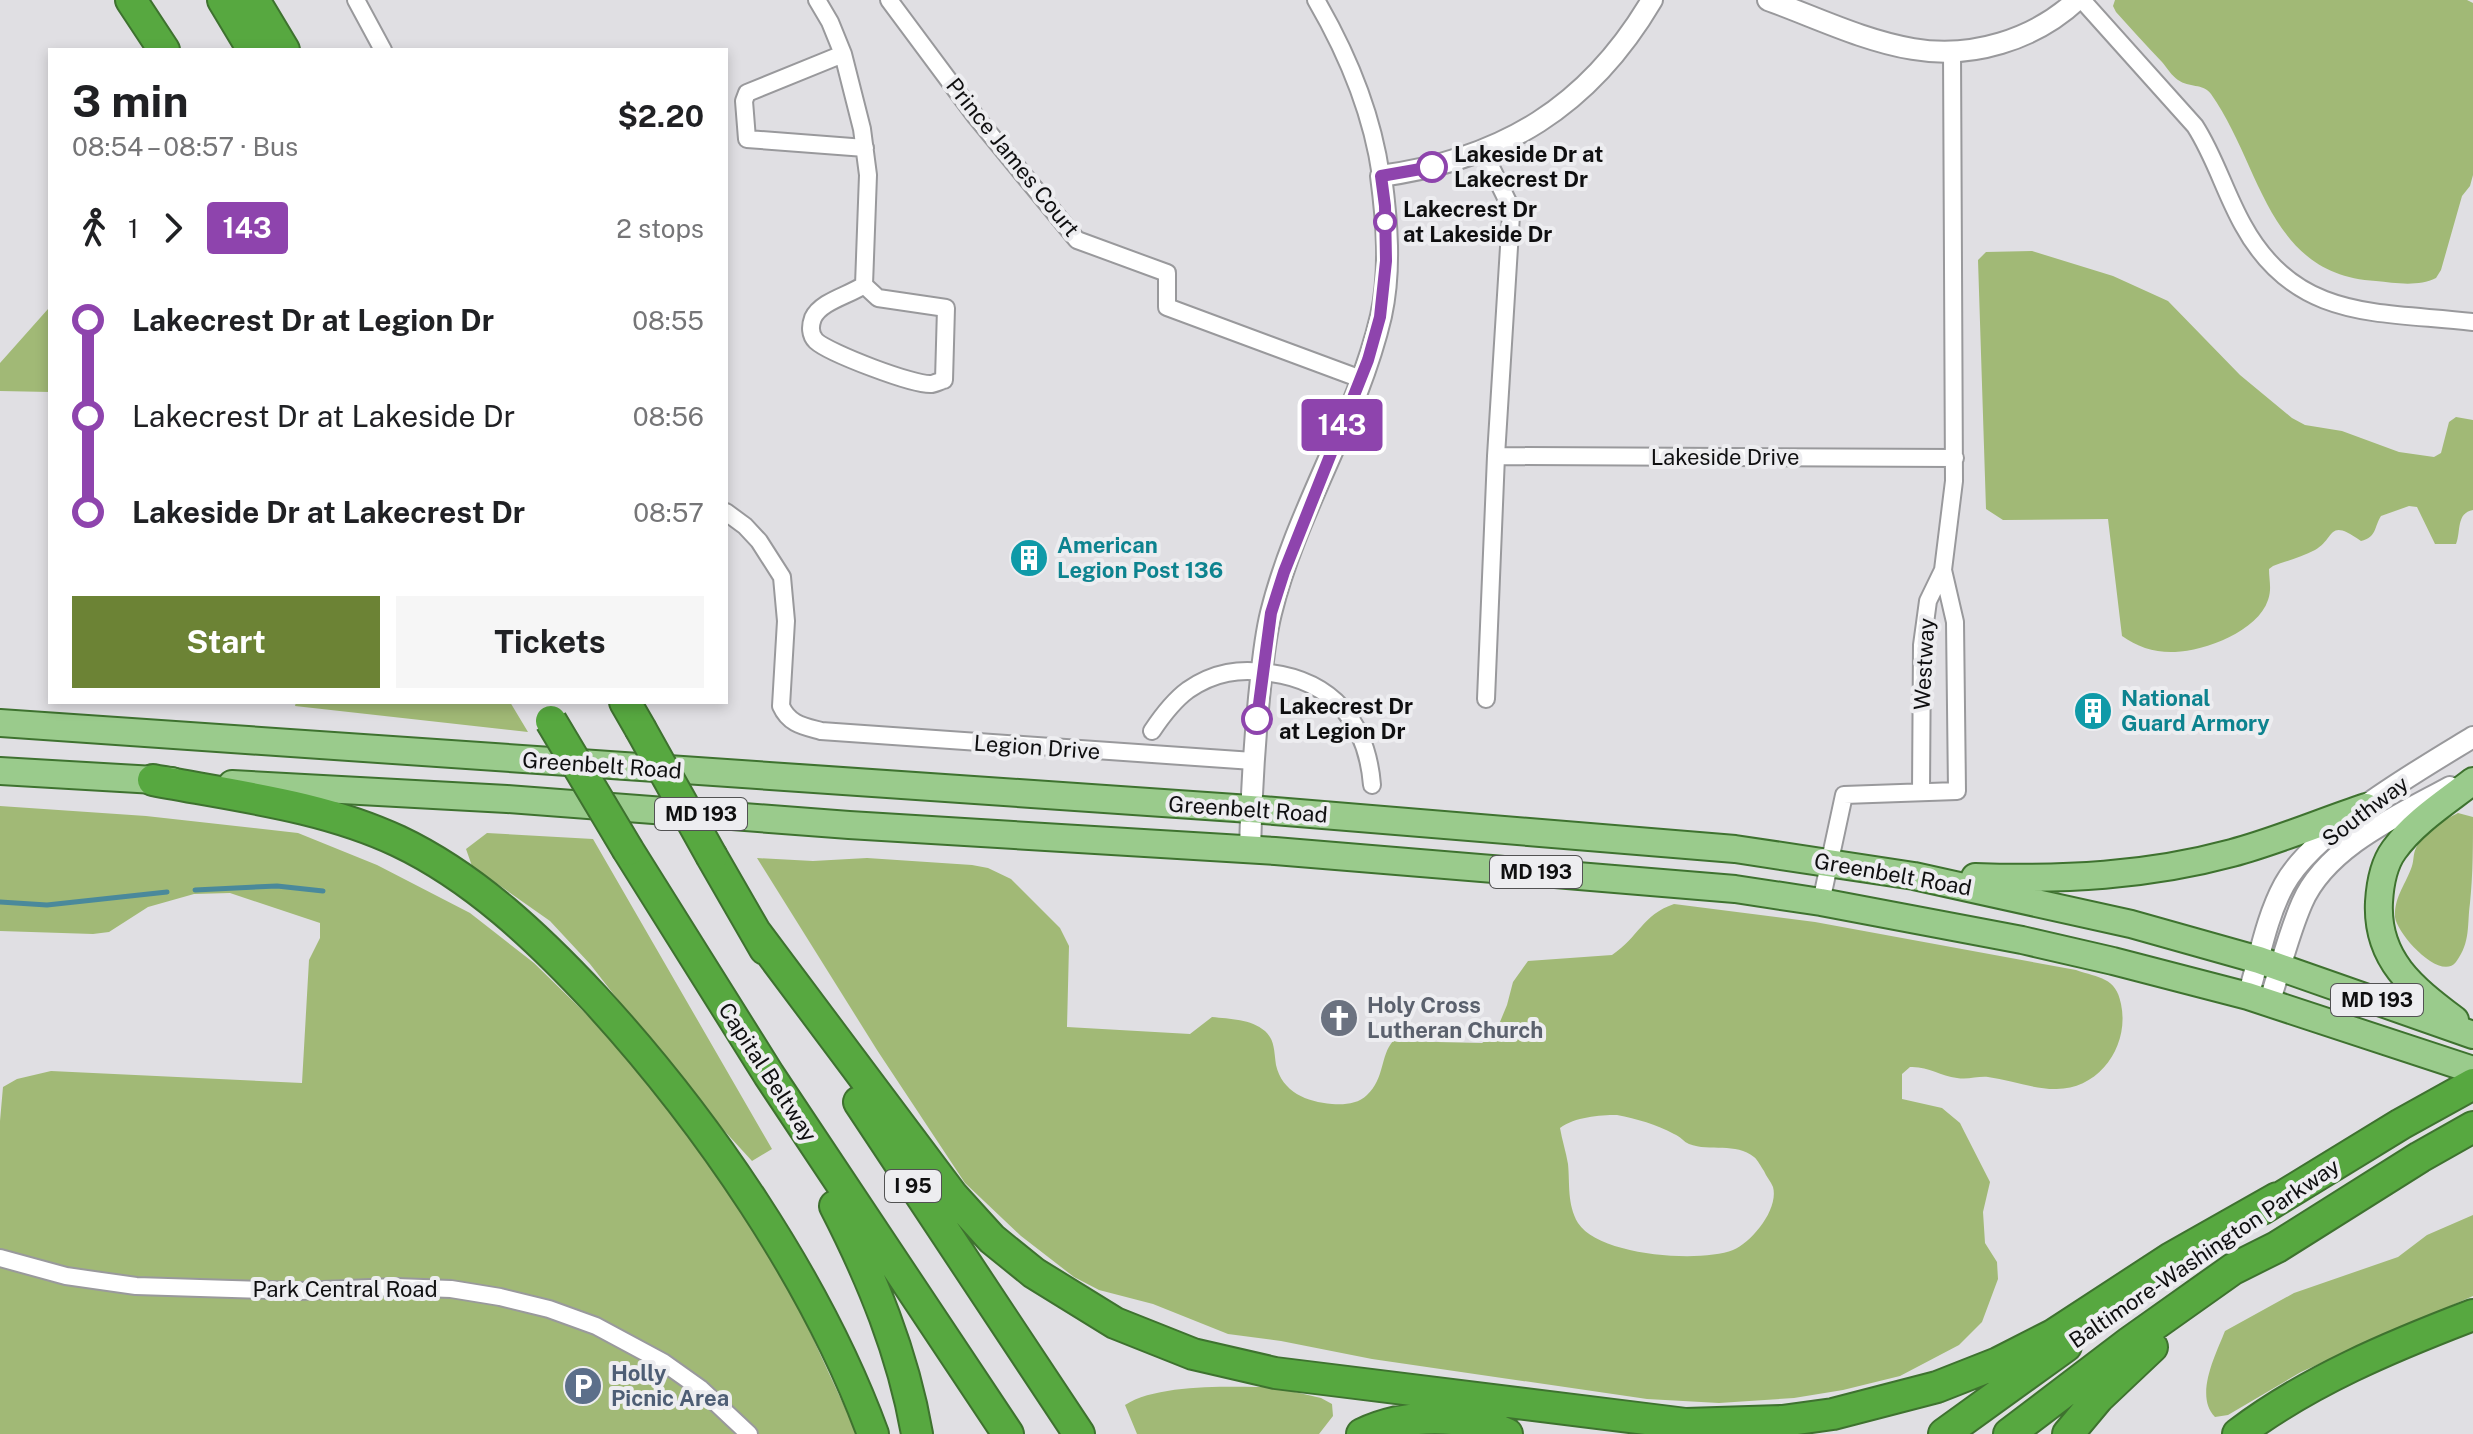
<!DOCTYPE html>
<html lang="en">
<head>
<meta charset="utf-8">
<style>
	:root { --surface:#fff; --page:#f6f6f6; --text:#202124; --muted:#757577; --accent:#6c8335 }
	body { margin:0; font-family:"Public Sans",sans-serif; background:var(--page); color:var(--text); height:100vh; display:flex; flex-direction:column; font-size:30px; white-space:nowrap }
	* { box-sizing:border-box; margin:0 }
	p { font-size:26px; color:var(--muted) }
	.icon { flex:none; width:44px; height:44px; fill:none; stroke:currentColor; stroke-width:2; stroke-linecap:round; stroke-linejoin:round }
	.map { position:relative; flex:1; overflow:hidden }
	.details { position:absolute; left:48px; top:48px; width:680px; height:656px; display:flex; flex-direction:column; background:var(--surface); border-radius:0px; box-shadow:0 4px 12px #0003 }
	.details>* { flex:none }
	.badge { padding:0 16px; border-radius:6px; font-size:28px; line-height:52px }
	.map>.badge { position:absolute; translate:-50% -50%; box-shadow:0 0 0 4px #fff }
	.legs { display:flex; align-items:center; gap:12px; height:88px; padding:0 24px; font-size:26px }
	.legs p { margin-inline-start:auto }
	.headline { display:flex; align-items:center; justify-content:space-between; height:136px; padding:0 24px }
	h1 { font-size:44px; font-weight:700; line-height:60px }
	.primary-button { display:flex; gap:16px; margin-top:auto; padding:16px 24px }
	.primary-button a { flex:1; height:92px; border-radius:0px; background:var(--accent); color:#fff; font-size:32px; font-weight:700; line-height:92px; text-align:center }
	.primary-button a+a { background:var(--page); color:var(--text) }
	ul { padding:0 24px; list-style:none }
	li { display:flex; align-items:center; gap:28px; height:96px; font-size:30px }
	li i { display:grid; place-items:center; width:12px; height:100%; margin:0 10px; background:currentColor }
	li i::after { content:''; width:20px; height:20px; margin:-10px; border:6px solid; border-radius:50%; background:var(--surface) }
	li p { margin-inline-start:auto }
	li:first-child i { background:linear-gradient(#0000 50%,currentColor 0) }
	li:last-child i { background:linear-gradient(currentColor 50%,#0000 0) }
	.map>svg:first-child { display:block }
	.forest { fill:#a1b976; fill-rule:evenodd }
	.lines { fill:none; stroke-linecap:round; stroke-linejoin:round }
	.stream { stroke:#4a899b; stroke-width:5 }
	.minor-casing { stroke:#99999c; stroke-width:20 }
	.tertiary-casing { stroke:#99999c; stroke-width:24 }
	.primary-casing { stroke:#3e722f; stroke-width:30 }
	.motorway-casing { stroke:#3e722f; stroke-width:34 }
	.minor { stroke:#fff; stroke-width:16 }
	.tertiary { stroke:#fff; stroke-width:20 }
	.primary { stroke:#9acb8c; stroke-width:26 }
	.motorway { stroke:#57a840; stroke-width:30 }
	.motorway-bridge-casing { stroke:#3e722f; stroke-width:34; stroke-linecap:butt }
	.motorway-bridge { stroke:#57a840; stroke-width:30 }
	.line-1-casing { stroke:#fff; stroke-width:18 }
	.line-1 { stroke:#8e44ad; stroke-width:12 }
	.stop-1-dot { fill:#fff; stroke:#8e44ad; stroke-width:4 }
	.labels { text-anchor:middle; stroke-width:8; stroke-linejoin:round; paint-order:stroke }
	.shield { fill:#ededf0; stroke:#525253; stroke-width:2 }
	.shield-label { font-size:20px; font-weight:bold; fill:#0f0f10 }
	.stop-label { font-size:22px; font-weight:bold; fill:#0f0f10; stroke:#ededf0; text-anchor:start }
	.street-label { font-size:22px; fill:#0f0f10; stroke:#ededf0 }
	.culture-label { font-size:22px; font-weight:bold; fill:#0d838f; stroke:#ededf0; text-anchor:start }
	.worship-label { font-size:22px; font-weight:bold; fill:#5b616d; stroke:#ededf0; text-anchor:start }
	.service-label { font-size:22px; font-weight:bold; fill:#4e5e75; stroke:#ededf0; text-anchor:start }
</style>
</head>
<body>
<div class="map">
<svg width="2473" height="1434" viewBox="0 0 2473 1434">
	<rect width="100%" height="100%" fill="#e0dfe3"/>
	<path class="forest" d="M2115 0H2467L2473 3V175L2470 186 2462 196 2441 270 2436 278C2418 287 2395 283 2376 281 2267 275 2262 166 2211 94 2203 83 2189 88 2178 80 2172 76 2167 68 2162 62 2146 45 2131 29 2116 12L2113 6Z
		M2032 251 2113 276 2168 301 2240 375 2292 418 2305 425 2342 431 2399 452 2434 457 2441 453 2449 422 2456 417 2473 420V510C2456 513 2461 531 2456 544H2435L2417 507 2409 506 2381 516C2374 527 2377 537 2361 541 2327 517 2336 538 2315 550 2302 557 2286 561 2273 566L2269 569C2269 580 2272 589 2268 600 2258 631 2205 651 2175 652 2156 653 2137 647 2122 636L2108 519 2003 520 1986 509 1978 260 1986 252Z
		M48 309H50V392L0 391V363Z
		M296 702H510L528 732 295 706Z
		M0 806 146 816 298 833 377 865 470 913 534 963 622 1049 679 1121 734 1199 791 1291 857 1434H0V1121L3 1087 17 1079 51 1071 302 1083 309 960 320 938V923L230 893 194 894 148 907 109 932 93 934 0 931Z
		M2458 813 2473 817C2473 846 2473 874 2470 903 2467 924 2471 942 2456 962 2440 982 2397 934 2395 917 2394 897 2406 884 2412 866 2414 860 2413 854 2416 848 2423 831 2443 821 2458 813Z
		M487 833 593 839 772 1149 752 1161 697 1101 590 964 550 921 472 866 466 849Z
		M867 858 972 865 988 868 1011 879 1060 928 1069 946 1067 1027 1190 1034 1212 1017C1230 1019 1251 1019 1265 1031 1275 1040 1274 1052 1276 1065 1282 1092 1307 1102 1332 1104 1344 1105 1358 1104 1367 1095 1385 1078 1380 1056 1393 1041L1482 1043 1495 1034 1507 1005 1513 982 1528 961 1612 955C1639 937 1642 915 1674 904L1815 922 2076 970C2099 978 2116 977 2121 1004 2130 1046 2099 1090 2055 1089 2033 1089 2010 1080 1988 1077 1978 1076 1968 1080 1957 1078 1940 1076 1928 1066 1910 1067L1902 1074V1099L1942 1108 1960 1123 1965 1133 1990 1182 1983 1212 1985 1243 1997 1262 1998 1279 1982 1322 1959 1345 1900 1376 1843 1390 1794 1398 1719 1403 1647 1399 1372 1359 1281 1341 1228 1334 1153 1304 1099 1290 1074 1277 1021 1236 965 1183 877 1050 757 858 813 861ZM1617 1115C1637 1119 1656 1124 1674 1134 1680 1136 1684 1142 1689 1144 1710 1152 1736 1142 1754 1157 1758 1160 1761 1167 1764 1171 1766 1176 1771 1182 1773 1187 1779 1209 1752 1242 1733 1250 1700 1263 1599 1256 1578 1223 1567 1204 1570 1184 1568 1164 1566 1152 1562 1140 1560 1128 1575 1117 1599 1115 1617 1115Z
		M2473 1215V1296L2301 1372 2228 1415 2215 1417C2194 1396 2216 1354 2225 1331L2294 1293 2398 1257 2427 1235Z
		M1273 1387 1321 1398 1332 1404 1333 1416 1319 1434H1137L1125 1405C1159 1383 1232 1387 1273 1387Z"/>
	<g class="lines">
		<path class="stream" d="M195 890 277 886 323 891
			M0 902 47 905 167 892"/>
		<defs>
			<path id="minor" d="M356 0 383 50
				M817 0 830 22 843 54 862 129 868 175 864 285C850 295 821 301 813 318 810 326 810 335 816 341 829 353 915 386 932 384 933 384 943 380 944 380L946 308 878 298 864 285
				M889 0 976 117 1077 240 1167 273V307L1361 379
				M1316 0C1348 55 1372 112 1381 176
				M2082 0 2195 126C2215 157 2225 193 2243 225 2296 322 2379 311 2473 322
				M843 54 747 93 744 101 747 139 865 148
				M1483 151 1509 204 1511 215 1496 456 1486 699
				M1496 456 1955 458
				M726 512 745 526 759 541 782 577 786 621 781 706C789 724 803 726 821 731L1253 761
				M1152 731C1162 716 1173 701 1188 690 1214 672 1240 668 1270 673 1333 681 1367 723 1372 785
				M1921 791 1922 645 1928 601 1943 570 1954 481 1952 51
				M1821 902 1844 795 1957 791 1955 622 1943 570
				M0 1258 66 1276 136 1286 299 1291 395 1287 451 1289 500 1297 549 1309 596 1326 663 1362 701 1389 749 1434"/>
			<path id="tertiary" d="M1768 0C1815 17 1864 41 1913 49 1971 59 2034 40 2077 0
				M1250 850C1251 799 1254 749 1259 698 1262 670 1264 641 1271 613 1296 511 1357 419 1381 316 1391 271 1387 221 1381 176 1503 159 1589 107 1652 0
				M2248 996C2259 960 2266 918 2284 885 2314 830 2419 770 2473 737
				M2269 1003C2280 970 2288 935 2302 903 2326 847 2399 815 2450 787"/>
			<path id="primary" d="M0 723 1250 809 1735 849 1914 876 2131 924 2259 960 2473 1035
				M0 771 172 781
				M232 784 507 799 849 825 1275 851 1735 889 1821 902 2022 940 2113 961 2248 996 2473 1070
				M1975 877C2063 880 2147 876 2232 853 2277 841 2321 822 2366 807
				M2455 1020C2413 988 2376 960 2379 902 2380 885 2383 865 2394 850 2414 822 2446 802 2473 781"/>
			<path id="motorway" d="M131 0 164 50
				M223 0 253 50
				M254 0 284 50
				M625 702 640 728
				M153 780C235 796 321 805 398 841 474 877 538 938 595 999 706 1120 816 1279 873 1434
				M628 850 769 1075 1008 1434
				M712 857 765 949
				M756 933 952 1195 992 1239 1034 1273 1115 1323 1193 1354 1275 1373 1686 1424 1782 1421 1833 1414 1937 1387 1998 1363 2053 1335 2171 1258 2277 1198
				M859 1102 1079 1434
				M835 1206C872 1278 903 1353 917 1434
				M2262 1209 2401 1124 2473 1084
				M1362 1434C1406 1413 1464 1413 1507 1434
				M1944 1434 2066 1346
				M2009 1434 2130 1342 2233 1269 2277 1247 2420 1157 2473 1127
				M2068 1434 2098 1398 2152 1347
				M2238 1434C2308 1381 2392 1346 2473 1315"/>
		</defs>
		<use href="#minor" class="minor-casing"/>
		<use href="#tertiary" class="tertiary-casing"/>
		<use href="#primary" class="primary-casing"/>
		<use href="#motorway" class="motorway-casing"/>
		<use href="#minor" class="minor"/>
		<use href="#tertiary" class="tertiary"/>
		<use href="#primary" class="primary"/>
		<use href="#motorway" class="motorway"/>
		<defs>
			<path id="motorway-bridge" d="M551 721 628 850
				M640 728 712 857"/>
		</defs>
		<use href="#motorway-bridge" class="motorway-bridge-casing"/>
		<use href="#motorway-bridge" class="motorway-bridge"/>
	</g>
	<g class="lines">
		<defs>
			<path id="line-1" d="M1257 719 1271 613 1284 572 1368 360 1380 317 1386 261 1385 206 1381 176 1432 167"/>
		</defs>
		<use href="#line-1" class="line-1-casing"/>
		<use href="#line-1" class="line-1"/>
	</g>
	<defs>
		<symbol id="building-disc" viewBox="-11 -11 22 22"><circle r="9.5" fill="#0f9aa8" stroke="#ededf0"/><path d="M-4-6H4V6H1V3H-1V6H-4ZM-2.5-4.3h1.7v1.8h-1.7ZM.8-4.3h1.7v1.8H.8ZM-2.5-1h1.7V.8h-1.7ZM.8-1h1.7V.8H.8Z" fill="#fff"/></symbol>
		<symbol id="church-disc" viewBox="-11 -11 22 22"><circle r="9.5" fill="#6b7280" stroke="#ededf0"/><path d="M-1.2-6h2.4v3.5h3.3v2.4h-3.3V6h-2.4V-.1h-3.3v-2.4h3.3Z" fill="#fff"/></symbol>
		<symbol id="parking-disc" viewBox="-11 -11 22 22"><circle r="9.5" fill="#5c6f8a" stroke="#ededf0"/><path d="M-3.5-5.5H1a3.5 3.5 0 0 1 0 7H-1V5.5H-3.5ZM-1-3.4V-.6H.8a1.4 1.4 0 0 0 0-2.8Z" fill="#fff"/></symbol>
	</defs>
	<g fill-rule="evenodd">
		<use href="#building-disc" x="1007" y="536" width="44" height="44"/>
		<use href="#building-disc" x="2071" y="689" width="44" height="44"/>
		<use href="#church-disc" x="1317" y="996" width="44" height="44"/>
		<use href="#parking-disc" x="561" y="1364" width="44" height="44"/>
	</g>
	<g class="stop-1-dot">
		<circle cx="1432" cy="167" r="14"/>
		<circle cx="1385" cy="222" r="10"/>
		<circle cx="1257" cy="719" r="14"/>
	</g>
	<g class="labels">
		<g class="shield">
			<rect x="655" y="798" width="92" height="32" rx="6"/>
			<rect x="1490" y="856" width="92" height="32" rx="6"/>
			<rect x="2331" y="984" width="92" height="32" rx="6"/>
			<rect x="885" y="1170" width="56" height="32" rx="6"/>
		</g>
		<g class="shield-label">
			<text x="701" y="821">MD 193</text>
			<text x="1536" y="879">MD 193</text>
			<text x="2377" y="1007">MD 193</text>
			<text x="913" y="1193">I 95</text>
		</g>
		<g class="stop-label">
			<text x="1454" y="162">Lakeside Dr at<tspan x="1454" dy="25">Lakecrest Dr</tspan></text>
			<text x="1403" y="217">Lakecrest Dr<tspan x="1403" dy="25">at Lakeside Dr</tspan></text>
			<text x="1279" y="714">Lakecrest Dr<tspan x="1279" dy="25">at Legion Dr</tspan></text>
		</g>
		<g class="street-label">
			<text transform="translate(1013 157) rotate(51)" y="8">Prince James Court</text>
			<text x="1725" y="465">Lakeside Drive</text>
			<text transform="translate(1924 664) rotate(-87)" y="8">Westway</text>
			<text transform="translate(1037 747) rotate(4)" y="8">Legion Drive</text>
			<text transform="translate(602 765) rotate(4)" y="8">Greenbelt Road</text>
			<text transform="translate(1248 809) rotate(4)" y="8">Greenbelt Road</text>
			<text transform="translate(2365 811) rotate(-37)" y="8">Southway</text>
			<text transform="translate(1893 874) rotate(10)" y="8">Greenbelt Road</text>
			<text transform="translate(768 1072) rotate(57)" y="8">Capital Beltway</text>
			<text transform="translate(2204 1253) rotate(-34)" y="8">Baltimore-Washington Parkway</text>
			<text x="345" y="1297">Park Central Road</text>
		</g>
		<g class="culture-label">
			<text x="1057" y="553">American<tspan x="1057" dy="25">Legion Post 136</tspan></text>
			<text x="2121" y="706">National<tspan x="2121" dy="25">Guard Armory</tspan></text>
		</g>
		<g class="worship-label">
			<text x="1367" y="1013">Holy Cross<tspan x="1367" dy="25">Lutheran Church</tspan></text>
		</g>
		<g class="service-label">
			<text x="611" y="1381">Holly<tspan x="611" dy="25">Picnic Area</tspan></text>
		</g>
	</g>
</svg>
<b class="badge" style="left:1342px;top:425px;background:#8e44ad;color:#fff">143</b>
<section class="details">
<div class="headline"><div><h1>3 min</h1><p>08:54 – 08:57 · Bus</p></div><b>$2.20</b></div>
<div class="legs"><svg class="icon" aria-label="walk" viewBox="0 0 24 24"><circle cx="13" cy="4" r="2"/><path d="M13 8l-2 6 4 7M11 14l-3 7M7 12l3-4h3l4 4"/></svg>1<svg class="icon" aria-label="forward" viewBox="0 0 24 24"><path d="M9 5l7 7-7 7"/></svg><b class="badge" style="background:#8e44ad;color:#fff">143</b><p>2 stops</p></div>
<ul>
<li><i style="color:#8e44ad"></i><b>Lakecrest Dr at Legion Dr</b><p>08:55</p></li>
<li><i style="color:#8e44ad"></i><span>Lakecrest Dr at Lakeside Dr</span><p>08:56</p></li>
<li><i style="color:#8e44ad"></i><b>Lakeside Dr at Lakecrest Dr</b><p>08:57</p></li>
</ul>
<div class="primary-button"><a>Start</a><a>Tickets</a></div>
</section>
</div>
</body>
</html>
